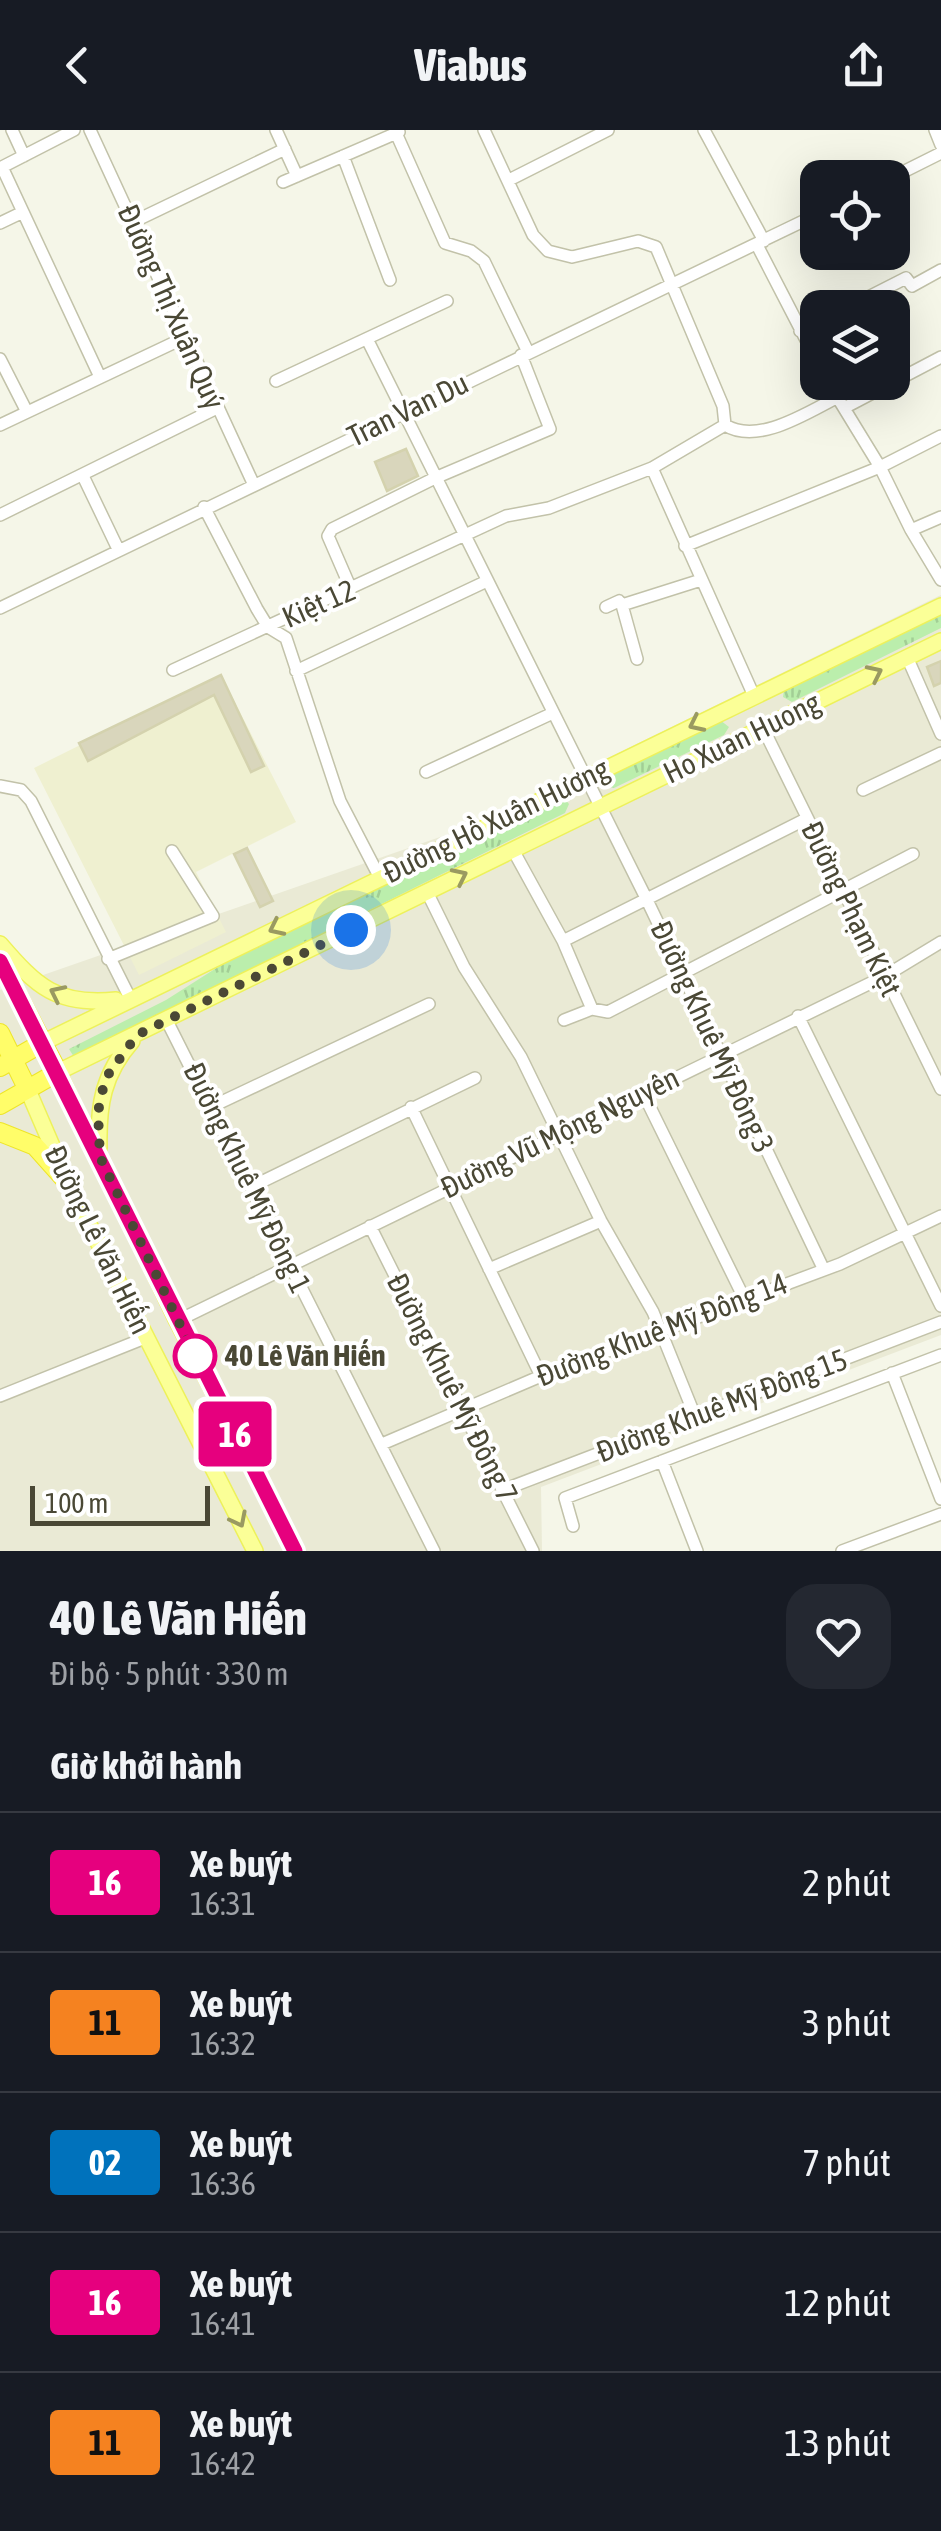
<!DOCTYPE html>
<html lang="vi">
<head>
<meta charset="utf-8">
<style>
	:root { --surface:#171b24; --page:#242831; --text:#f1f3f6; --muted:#9ea1a6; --line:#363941 }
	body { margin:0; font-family:"Asap Condensed",sans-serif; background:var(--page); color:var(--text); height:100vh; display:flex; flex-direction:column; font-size:38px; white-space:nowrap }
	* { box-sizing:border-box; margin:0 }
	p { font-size:32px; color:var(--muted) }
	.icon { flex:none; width:55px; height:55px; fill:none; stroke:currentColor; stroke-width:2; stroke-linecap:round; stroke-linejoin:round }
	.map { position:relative; height:1421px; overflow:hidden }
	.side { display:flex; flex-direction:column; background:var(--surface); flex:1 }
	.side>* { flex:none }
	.badge { padding:0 20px; border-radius:8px; font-size:35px; line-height:65px }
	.buttons { position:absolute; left:800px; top:30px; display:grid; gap:20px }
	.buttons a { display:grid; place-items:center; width:110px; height:110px; border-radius:20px; background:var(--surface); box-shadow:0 10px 40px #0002; font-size:50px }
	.scale { position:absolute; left:30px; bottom:25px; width:180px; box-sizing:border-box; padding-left:10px; border:5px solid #4a4835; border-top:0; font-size:28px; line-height:35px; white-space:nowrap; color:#4a4835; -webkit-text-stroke:8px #fff; paint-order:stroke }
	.you { position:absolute; width:50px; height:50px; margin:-25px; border:8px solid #fff; border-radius:50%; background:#1a73e8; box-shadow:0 0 0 15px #1a73e833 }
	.map>.badge { position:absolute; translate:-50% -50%; box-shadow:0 0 0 5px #fff }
	h2 { padding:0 50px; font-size:38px; line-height:90px }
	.round { display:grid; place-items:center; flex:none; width:105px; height:105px; border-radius:30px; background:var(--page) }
	.head { display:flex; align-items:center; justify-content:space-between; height:170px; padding:0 50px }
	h1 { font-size:48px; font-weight:800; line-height:75px }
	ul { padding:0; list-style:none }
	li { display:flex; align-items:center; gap:30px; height:140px; padding:0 50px; border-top:2px solid var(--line) }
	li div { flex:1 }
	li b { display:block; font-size:38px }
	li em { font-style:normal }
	li .badge { min-width:110px; font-weight:700; text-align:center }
	header { display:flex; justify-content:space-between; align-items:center; height:130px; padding:0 50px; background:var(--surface); font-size:45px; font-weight:800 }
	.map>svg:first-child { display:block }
	.residential { fill:#eaead5 }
	.education { fill:#eff0d0 }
	.grass { fill:url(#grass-tufts) }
	.building { fill:#d9d6bc; stroke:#d4d2ae; stroke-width:2.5 }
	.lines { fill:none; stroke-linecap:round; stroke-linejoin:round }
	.minor-casing { stroke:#c2c2a9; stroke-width:14 }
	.major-casing { stroke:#edf15b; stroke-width:18 }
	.highway-casing { stroke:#eee529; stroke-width:20 }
	.minor { stroke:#fff; stroke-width:11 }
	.major { stroke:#fbff97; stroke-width:15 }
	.highway { stroke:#fffd69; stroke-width:18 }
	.oneway { stroke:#9a9a61 }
	.line-casing { stroke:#fff; stroke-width:22 }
	.line { stroke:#e6007e; stroke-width:15 }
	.walk { stroke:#4a4835; stroke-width:10; stroke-dasharray:0 18 }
	.stop-dot { fill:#fff; stroke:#e6007e; stroke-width:5 }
	.labels { text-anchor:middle; stroke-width:8; stroke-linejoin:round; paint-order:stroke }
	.street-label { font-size:30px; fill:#4a4835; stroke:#fff }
	.stop-label { font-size:30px; font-weight:bold; fill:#4a4835; stroke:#fff; text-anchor:start }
</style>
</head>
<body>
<header><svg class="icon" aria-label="back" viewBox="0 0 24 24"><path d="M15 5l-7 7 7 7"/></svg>Viabus<svg class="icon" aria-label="share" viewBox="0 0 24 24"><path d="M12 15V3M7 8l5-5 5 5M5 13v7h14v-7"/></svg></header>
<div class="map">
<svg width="941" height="1421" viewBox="0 0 941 1421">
	<defs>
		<pattern id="grass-tufts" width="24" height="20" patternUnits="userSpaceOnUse" patternTransform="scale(2.5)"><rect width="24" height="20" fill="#bbeeac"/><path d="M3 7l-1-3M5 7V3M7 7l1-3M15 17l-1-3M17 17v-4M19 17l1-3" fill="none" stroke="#a2ce95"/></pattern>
	</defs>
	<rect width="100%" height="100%" fill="#f5f6e8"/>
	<path class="residential" d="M941 465V1205L541 1357 542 1421H0V860L463 699Z"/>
	<path class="education" d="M221 545 296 692 196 742 226 802 139 845 34 638Z"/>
	<path class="grass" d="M941 482V498L792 572 783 567 784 560Z
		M720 590 729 597 724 605 614 658 607 656 606 647Z
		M563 667 569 674 565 683 74 927 69 919 166 870 218 837Z"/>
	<path class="building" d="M406 319 418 346 387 361 375 332Z
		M941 531V553L934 556 927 537Z
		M221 545 264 636 251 642 214 565 88 631 79 613Z
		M247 718 273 771 260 777 234 724Z"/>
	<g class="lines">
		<defs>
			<path id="minor" d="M12 0 24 26
				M90 0 253 353
				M276 0 297 46
				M484 0 533 105 548 121 572 127 638 111 656 117 723 276 725 295
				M704 0 764 111
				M935 0 941 15
				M396 3 445 113 471 121 484 131 528 222
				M343 26 390 150
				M2 37 100 247
				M0 38 74 0
				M891 48 941 23
				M509 50 608 0
				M283 52 399 2
				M133 92 285 19
				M0 93 23 82
				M757 115 818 233
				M847 178 906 148 912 156 941 140
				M800 201 818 192
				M367 209 646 768 823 1138
				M0 229 27 282
				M276 251 447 171
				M828 252 880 337 911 400 941 387
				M844 278 941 227
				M0 295 186 207
				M725 295C757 315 805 284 836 268
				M652 338 754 566
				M83 346 118 419
				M204 377 257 479 268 497 286 508 340 671 380 748
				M0 385 217 278
				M911 400 941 450
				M685 416 880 337 941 306
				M351 459 328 406 332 399 435 348 550 299 521 225
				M606 477 619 471 622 475
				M0 478 818 84
				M907 527 941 604
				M637 529 622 475 701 450
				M173 540 506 386 549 378 652 338 725 295
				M296 541 487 451
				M763 598 941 959
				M426 642 553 583
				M0 656 21 660 31 671 130 868
				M863 660 941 623
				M513 720 563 811 592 879 608 882 913 724
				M427 762 464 837 521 927 601 1091 653 1182 695 1286
				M563 811 806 689
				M108 829 213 786 172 721
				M798 886 941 1176
				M564 890 592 879
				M167 891 434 1421
				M643 963 745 1170
				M213 976 429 874
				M411 977 541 1246
				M253 1056 475 948
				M370 1096 533 1421
				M489 1139 601 1091
				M177 1191 885 846 941 812
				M892 1243 941 1369
				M0 1266 145 1208
				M382 1314 541 1246 840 1134 941 1086
				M662 1331 697 1421
				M503 1360 941 1192
				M573 1396 565 1368 941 1225
				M842 1421 941 1384"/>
			<path id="major" d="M0 814C37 857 57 876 116 870
				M42 913 941 476
				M27 958 68 1053 255 1421
				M99 1018C98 975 103 944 132 911
				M295 1421 177 1191 58 942 941 511"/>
			<path id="highway" d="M0 831 58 942 0 975
				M0 903 27 958
				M0 937 42 913
				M0 1002 35 1016 68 1053"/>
		</defs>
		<use href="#minor" class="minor-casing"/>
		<use href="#major" class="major-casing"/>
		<use href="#highway" class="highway-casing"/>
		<use href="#minor" class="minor"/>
		<use href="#major" class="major"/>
		<use href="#highway" class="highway"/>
	</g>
	<defs><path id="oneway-chevron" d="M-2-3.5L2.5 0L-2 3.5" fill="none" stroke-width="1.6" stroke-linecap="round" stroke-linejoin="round" transform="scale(2.5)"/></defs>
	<g class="oneway">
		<use href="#oneway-chevron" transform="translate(875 543) rotate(-26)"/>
		<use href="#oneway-chevron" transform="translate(696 594) rotate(154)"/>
		<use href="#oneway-chevron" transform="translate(460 746) rotate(-26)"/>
		<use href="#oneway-chevron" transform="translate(276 798) rotate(154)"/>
		<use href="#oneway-chevron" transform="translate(57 863) rotate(-154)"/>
		<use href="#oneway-chevron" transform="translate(239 1390) rotate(63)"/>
	</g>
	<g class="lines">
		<defs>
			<path id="line" d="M0 831 295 1421"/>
		</defs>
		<use href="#line" class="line-casing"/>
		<use href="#line" class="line"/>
		<path class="walk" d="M195 1226 100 1027 98 982 105 949 137 905 351 800"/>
	</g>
	<circle class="stop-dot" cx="195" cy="1226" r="20"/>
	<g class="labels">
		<g class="street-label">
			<text transform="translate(171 177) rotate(66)" y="10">Đường Thị Xuân Quý</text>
			<text transform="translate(408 280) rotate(-26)" y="10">Tran Van Du</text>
			<text transform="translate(319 474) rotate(-24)" y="10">Kiệt 12</text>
			<text transform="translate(742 608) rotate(-26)" y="10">Ho Xuan Huong</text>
			<text transform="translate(496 691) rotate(-26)" y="10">Đường Hồ Xuân Hương</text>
			<text transform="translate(851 779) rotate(64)" y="10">Đường Phạm Kiệt</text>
			<text transform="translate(712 907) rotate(65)" y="10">Đường Khuê Mỹ Đông 3</text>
			<text transform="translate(560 1003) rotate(-26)" y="10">Đường Vũ Mộng Nguyên</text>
			<text transform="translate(247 1048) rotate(64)" y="10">Đường Khuê Mỹ Đông 1</text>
			<text transform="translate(98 1110) rotate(64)" y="10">Đường Lê Văn Hiến</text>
			<text transform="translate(662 1200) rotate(-21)" y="10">Đường Khuê Mỹ Đông 14</text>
			<text transform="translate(452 1258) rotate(63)" y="10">Đường Khuê Mỹ Đông 7</text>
			<text transform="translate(722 1276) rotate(-21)" y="10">Đường Khuê Mỹ Đông 15</text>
		</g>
		<g class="stop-label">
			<text x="225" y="1236">40 Lê Văn Hiến</text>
		</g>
	</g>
</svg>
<div class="buttons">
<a><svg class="icon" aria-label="locate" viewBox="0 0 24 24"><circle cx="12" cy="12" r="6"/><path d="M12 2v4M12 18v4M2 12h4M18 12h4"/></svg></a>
<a><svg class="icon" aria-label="layers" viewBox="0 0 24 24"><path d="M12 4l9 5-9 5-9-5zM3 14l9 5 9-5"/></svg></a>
</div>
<div class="scale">100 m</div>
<div class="you" style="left:351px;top:800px"></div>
<b class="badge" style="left:235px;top:1304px;background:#e6007e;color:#fff">16</b>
</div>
<section class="side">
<div class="head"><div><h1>40 Lê Văn Hiến</h1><p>Đi bộ · 5 phút · 330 m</p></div><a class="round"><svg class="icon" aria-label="heart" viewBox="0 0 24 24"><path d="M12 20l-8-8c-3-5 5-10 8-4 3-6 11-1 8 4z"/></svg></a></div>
<h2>Giờ khởi hành</h2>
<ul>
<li><span class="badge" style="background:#e6007e;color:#fff">16</span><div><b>Xe buýt</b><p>16:31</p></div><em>2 phút</em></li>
<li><span class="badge" style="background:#f58220;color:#111">11</span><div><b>Xe buýt</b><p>16:32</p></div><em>3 phút</em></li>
<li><span class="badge" style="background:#0072bc;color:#fff">02</span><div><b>Xe buýt</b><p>16:36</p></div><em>7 phút</em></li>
<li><span class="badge" style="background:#e6007e;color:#fff">16</span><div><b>Xe buýt</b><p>16:41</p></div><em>12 phút</em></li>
<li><span class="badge" style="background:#f58220;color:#111">11</span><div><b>Xe buýt</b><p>16:42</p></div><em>13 phút</em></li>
</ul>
</section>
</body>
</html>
